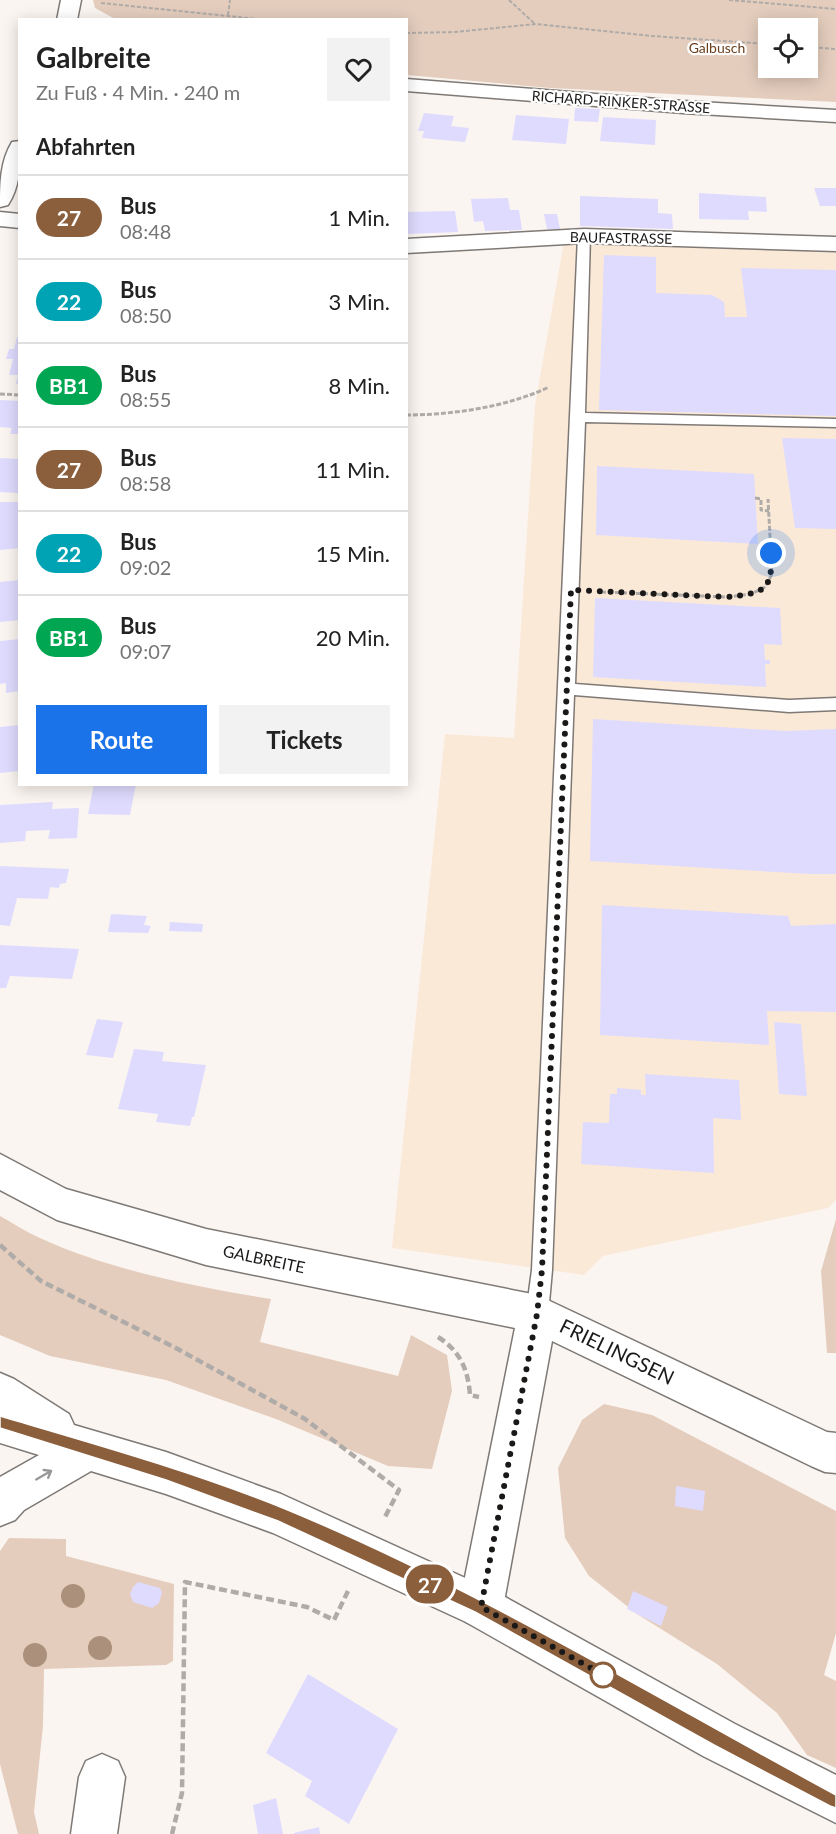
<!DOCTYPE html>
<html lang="de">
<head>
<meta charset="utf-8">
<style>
	:root { --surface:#fff; --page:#f2f2f2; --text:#222; --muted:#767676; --line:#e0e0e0; --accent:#1a73e8 }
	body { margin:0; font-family:Lato,sans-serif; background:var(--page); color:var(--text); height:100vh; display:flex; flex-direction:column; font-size:22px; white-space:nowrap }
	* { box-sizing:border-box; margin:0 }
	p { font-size:20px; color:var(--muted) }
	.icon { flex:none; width:33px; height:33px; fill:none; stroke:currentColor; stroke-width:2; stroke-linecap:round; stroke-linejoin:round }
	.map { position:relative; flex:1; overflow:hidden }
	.details { position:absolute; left:18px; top:18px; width:390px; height:768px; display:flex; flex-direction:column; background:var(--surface); border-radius:0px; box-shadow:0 3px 15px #0003 }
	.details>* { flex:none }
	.badge { padding:0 12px; border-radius:20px; font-size:21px; line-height:39px }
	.controls { position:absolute; left:758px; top:18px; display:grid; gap:12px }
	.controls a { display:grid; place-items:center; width:60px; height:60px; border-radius:0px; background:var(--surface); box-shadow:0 3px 15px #0003; font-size:30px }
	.you { position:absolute; width:30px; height:30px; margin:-15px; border:4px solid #fff; border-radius:50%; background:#1a73e8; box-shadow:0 0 0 9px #1a73e833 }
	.map>.badge { position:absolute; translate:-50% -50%; box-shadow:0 0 0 3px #fff }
	h2 { padding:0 18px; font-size:22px; line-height:54px }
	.round { display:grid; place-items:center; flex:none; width:63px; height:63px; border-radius:0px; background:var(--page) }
	.head { display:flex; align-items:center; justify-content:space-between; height:102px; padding:0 18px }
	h1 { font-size:28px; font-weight:700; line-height:45px }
	.action { display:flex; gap:12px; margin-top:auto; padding:12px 18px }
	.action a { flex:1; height:69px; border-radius:0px; background:var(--accent); color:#fff; font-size:24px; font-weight:700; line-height:69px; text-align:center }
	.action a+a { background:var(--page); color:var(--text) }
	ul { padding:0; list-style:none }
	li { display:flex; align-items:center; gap:18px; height:84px; padding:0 18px; border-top:2px solid var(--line) }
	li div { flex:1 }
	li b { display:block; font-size:22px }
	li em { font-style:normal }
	li .badge { min-width:66px; font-weight:700; text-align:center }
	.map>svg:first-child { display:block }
	.industrial { fill:#fbe9d8 }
	.green { fill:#e4cdbd; fill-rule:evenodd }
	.building { fill:#dfdbfe }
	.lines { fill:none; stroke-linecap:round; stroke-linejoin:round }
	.lane-casing { stroke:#7e7975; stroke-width:3 }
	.street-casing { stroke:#7e7975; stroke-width:3 }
	.secondary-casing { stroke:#7e7975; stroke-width:3 }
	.path-far2 { stroke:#afaba8; stroke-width:2; stroke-dasharray:4 2; stroke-linecap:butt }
	.path-far1 { stroke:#afaba8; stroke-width:3; stroke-dasharray:5 2; stroke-linecap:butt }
	.path { stroke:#afaba8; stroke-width:4.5; stroke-dasharray:8 4; stroke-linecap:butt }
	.lane { fill:#fff; fill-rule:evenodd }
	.street { fill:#fff; fill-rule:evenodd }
	.secondary { fill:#fff; fill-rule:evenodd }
	.tree { fill:#ab917c }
	.oneway { stroke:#989897 }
	.line { fill:#8b5e3c; stroke:#fff; stroke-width:1.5 }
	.walk { stroke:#1b1918; stroke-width:6; stroke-dasharray:0 10.8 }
	.stop-dot { fill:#fff; stroke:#8b5e3c; stroke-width:3 }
	.labels { text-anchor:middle; stroke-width:4.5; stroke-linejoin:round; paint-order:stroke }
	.far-park-label { font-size:14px; fill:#6a3f1d; stroke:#fff }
	.far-street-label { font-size:14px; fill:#1b1918; stroke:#fff }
	.street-label { font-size:16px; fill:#1b1918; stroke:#fff }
	.near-street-label { font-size:20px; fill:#1b1918; stroke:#fff }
</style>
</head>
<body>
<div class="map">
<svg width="836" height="1834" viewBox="0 0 836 1834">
	<rect width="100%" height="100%" fill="#fbf5f1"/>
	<path class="industrial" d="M836 239V1200L828 1208 603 1256 584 1275 392 1248 445 734 514 738 535 405 564 242Z"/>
	<path class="green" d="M93 0H836V102L550 88 407 75 406 20 115 19 95 8ZM768 28H807V68H768Z
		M0 1216C13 1223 26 1232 40 1238 109 1270 197 1287 271 1299L260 1342 398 1376 411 1335 447 1355 452 1391 432 1469 388 1466 276 1419 166 1380 50 1356 0 1335Z
		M836 1219V1353H827L821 1271Z
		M604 1404 652 1415 836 1511V1633L824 1675 836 1681V1768L807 1755 777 1713 717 1664 637 1614 589 1576 565 1538 558 1468 582 1420Z
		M9 1538 66 1539V1556L174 1584 173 1661 166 1665 44 1669 43 1726 34 1812 39 1834H18L0 1764V1551Z"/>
	<path class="building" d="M575 108 600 109 598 122 574 121Z
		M424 113 454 116 451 126 469 128 465 142 422 138 424 131H418Z
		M516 115 569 119 566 144 512 140Z
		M603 117 656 120 655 145 600 141Z
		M814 188H836V206H820Z
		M699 193 766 197 767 212 748 211 749 220 699 219Z
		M580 196 658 199V213L672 214 673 229 580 226Z
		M508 198 510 210H519L522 230 485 231 483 221 474 222 471 199Z
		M455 211 458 232 406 234V212Z
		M544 214H557L560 229H547Z
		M604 255 656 257V293L712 295 724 302 725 317H747L741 268 836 270V416L599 410Z
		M17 337H20V384H16L18 375H9L13 359H6L9 349H14Z
		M0 400 20 401V434H10L12 428 0 427Z
		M782 438 836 439V529L795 528Z
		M0 458 20 459 18 493 0 492Z
		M597 466 754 474 758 544 596 535Z
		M0 502H20V548L0 550Z
		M20 580V620L0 622V582Z
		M595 598 780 608 782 645 764 644 765 660H770V664H765L766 687 593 677Z
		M20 639V691L6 693V683L0 684V641Z
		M593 719 785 731 836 729V874H810L590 861Z
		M20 725V771L0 773V727Z
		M94 784H136L130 815 88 814Z
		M53 802 52 809 79 808 77 838 48 839 50 830 26 831 25 841 0 843V805Z
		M0 866 24 867 69 869 66 883 60 884 59 888 50 887 48 899 17 898 10 926 0 925Z
		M602 905 788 916 791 926 836 924V1012L767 1011 769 1045 600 1035Z
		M111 914 147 916 144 925 151 926 148 933 108 932Z
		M170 922 203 924 202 932 169 931Z
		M0 945 79 949 72 979 10 976 6 988H0Z
		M97 1019 123 1022 113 1058 86 1055Z
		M774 1022 801 1024 807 1096 779 1094Z
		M134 1049 164 1052 162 1061 206 1065 194 1117H192L190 1126 156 1122 158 1114 118 1109Z
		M645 1074 739 1080 741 1120 713 1118 714 1173 581 1164 583 1122 609 1123 610 1094H617V1088L641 1090V1095H646Z
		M676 1486 705 1491 703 1511 675 1506Z
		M138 1582 160 1588 162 1593 159 1603 152 1608 133 1602 130 1594 133 1587Z
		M633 1591 668 1607 661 1626 627 1609Z
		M308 1674 398 1729 349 1824 305 1796 312 1781 266 1753Z
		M276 1798 283 1834H258L253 1805Z
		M319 1827 320 1834H294V1833Z"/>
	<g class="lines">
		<defs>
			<path id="lane" d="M584 232 590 236 585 413 836 419V427L585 422 575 684 789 700 836 698V710L789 712 574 695 552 1270 548 1314 544 1321 537 1324 530 1321 526 1314 532 1270 578 236Z"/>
			<path id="street" d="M61 0H81L77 20H57Z
				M406 79 683 101 836 110V122L683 113 406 91Z
				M20 141C20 163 21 185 8 205L0 207C0 184 0 162 12 142Z
				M0 212 20 214V228L0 226Z
				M584 229 836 237V251L584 243 406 253V239Z
				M0 1154 66 1189 206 1229 537 1295 827 1432 836 1433V1473L825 1472 811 1466 552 1341 503 1607 496 1622 481 1629 466 1622 459 1607 515 1328 206 1265 57 1220 0 1190Z
				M102 1754 118 1761 125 1777 117 1834H71L79 1777 86 1761Z"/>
			<path id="secondary" d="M0 1373 14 1379 69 1414 74 1425 166 1452 281 1494 496 1592 735 1724 836 1775V1823L703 1756 466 1622 273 1533 166 1494 91 1471 24 1510 15 1520 0 1526V1477L39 1455 0 1443Z"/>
		</defs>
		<use href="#lane" class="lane-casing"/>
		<use href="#street" class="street-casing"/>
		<use href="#secondary" class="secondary-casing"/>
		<path class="path-far2" d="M509 0 535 24
			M729 0 836 9
			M101 3 267 20
			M228 15 230 0
			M406 33 455 32 536 24 652 36 768 44
			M807 47 836 49"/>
		<path class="path-far1" d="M0 394 20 395
			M406 415C452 415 507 407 549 387
			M755 498 761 499V510L769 511
			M601 592 727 597 751 594 765 587 772 574 768 499"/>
		<path class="path" d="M0 1245 41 1281 174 1347 305 1419 399 1490 385 1517
			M438 1337C460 1351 468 1369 470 1395L479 1397
			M172 1834 182 1793 185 1582 307 1607 334 1620 348 1591"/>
		<use href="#lane" class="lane"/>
		<use href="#street" class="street"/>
		<use href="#secondary" class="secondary"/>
	</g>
	<g class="tree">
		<circle cx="73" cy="1596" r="12"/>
		<circle cx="100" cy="1648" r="12"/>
		<circle cx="35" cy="1655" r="12"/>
	</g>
	<defs><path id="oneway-shaft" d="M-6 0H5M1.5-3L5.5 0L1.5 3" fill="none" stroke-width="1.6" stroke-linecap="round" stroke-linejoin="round" transform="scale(1.5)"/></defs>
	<use class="oneway" href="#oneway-shaft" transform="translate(44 1475) rotate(-30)"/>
	<path class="line" d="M0 1416C95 1444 191 1471 283 1508 477 1588 656 1698 836 1795V1808L830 1806 714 1745 475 1612 278 1521 166 1480 0 1428Z"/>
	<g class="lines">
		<path class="walk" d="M603 1675 611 1679 481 1607 537 1314 542 1270 571 590 727 597C763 593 773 592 771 553"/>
	</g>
	<circle class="stop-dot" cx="603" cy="1675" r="12"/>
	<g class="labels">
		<g class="far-park-label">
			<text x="717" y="53">Galbusch</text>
		</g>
		<g class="far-street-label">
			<text transform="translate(621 102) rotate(4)" y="5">RICHARD-RINKER-STRASSE</text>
			<text transform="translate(621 238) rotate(1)" y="5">BAUFASTRASSE</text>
		</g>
		<g class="street-label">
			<text transform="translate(264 1259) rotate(12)" y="6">GALBREITE</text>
		</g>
		<g class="near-street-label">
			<text transform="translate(617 1352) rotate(26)" y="7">FRIELINGSEN</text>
		</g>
	</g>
</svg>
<div class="controls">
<a><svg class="icon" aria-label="locate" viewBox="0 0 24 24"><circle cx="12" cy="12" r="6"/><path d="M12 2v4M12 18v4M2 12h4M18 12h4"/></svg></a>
</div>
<div class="you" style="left:771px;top:553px"></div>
<b class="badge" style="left:430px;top:1584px;background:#8b5e3c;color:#fff">27</b>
<section class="details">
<div class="head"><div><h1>Galbreite</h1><p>Zu Fuß · 4 Min. · 240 m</p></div><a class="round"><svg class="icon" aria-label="heart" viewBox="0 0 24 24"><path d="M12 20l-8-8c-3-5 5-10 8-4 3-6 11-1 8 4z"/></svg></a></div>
<h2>Abfahrten</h2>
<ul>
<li><span class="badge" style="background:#8b5e3c;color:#fff">27</span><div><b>Bus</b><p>08:48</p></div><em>1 Min.</em></li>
<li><span class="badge" style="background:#00a3b4;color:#fff">22</span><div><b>Bus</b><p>08:50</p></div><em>3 Min.</em></li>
<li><span class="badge" style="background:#00a651;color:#fff">BB1</span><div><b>Bus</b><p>08:55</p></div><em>8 Min.</em></li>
<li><span class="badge" style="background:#8b5e3c;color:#fff">27</span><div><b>Bus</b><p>08:58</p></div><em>11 Min.</em></li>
<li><span class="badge" style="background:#00a3b4;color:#fff">22</span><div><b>Bus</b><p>09:02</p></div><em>15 Min.</em></li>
<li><span class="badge" style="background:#00a651;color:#fff">BB1</span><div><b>Bus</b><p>09:07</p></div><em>20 Min.</em></li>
</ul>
<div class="action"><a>Route</a><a>Tickets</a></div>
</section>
</div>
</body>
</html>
